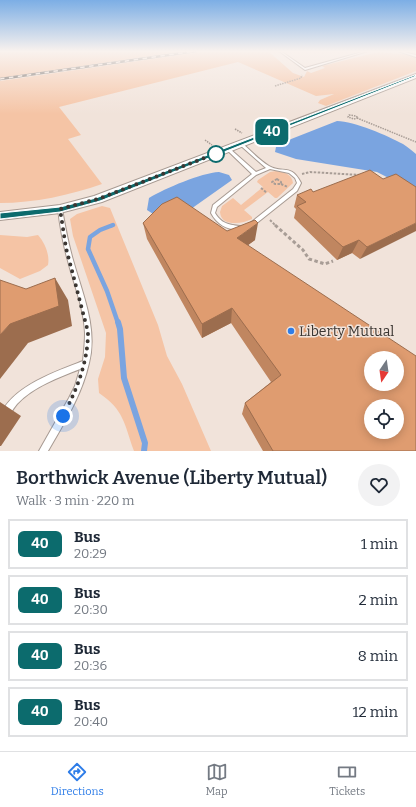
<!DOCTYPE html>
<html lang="en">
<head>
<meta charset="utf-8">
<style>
	:root { --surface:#fff; --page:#f2f2f3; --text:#1f2937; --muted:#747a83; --line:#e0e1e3; --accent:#2e7de8 }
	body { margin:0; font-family:Bitter,serif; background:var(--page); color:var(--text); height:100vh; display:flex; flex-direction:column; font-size:15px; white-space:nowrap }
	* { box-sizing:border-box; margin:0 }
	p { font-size:13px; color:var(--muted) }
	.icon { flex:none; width:22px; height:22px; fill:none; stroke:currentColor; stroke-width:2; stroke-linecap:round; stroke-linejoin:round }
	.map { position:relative; height:451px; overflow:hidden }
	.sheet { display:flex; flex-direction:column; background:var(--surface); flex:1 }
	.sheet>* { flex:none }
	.badge { padding:0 8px; border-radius:6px; font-size:14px; line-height:26px }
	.needle { width:26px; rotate:193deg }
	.fabs { position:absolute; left:364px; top:351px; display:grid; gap:8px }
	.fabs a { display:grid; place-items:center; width:40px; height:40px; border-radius:50%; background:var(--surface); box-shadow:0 2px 10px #0003; font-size:20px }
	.you { position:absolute; width:20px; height:20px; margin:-10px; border:3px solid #fff; border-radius:50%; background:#1a73e8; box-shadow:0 0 0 6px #1a73e833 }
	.map>.badge { position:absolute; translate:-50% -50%; box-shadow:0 0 0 2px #fff }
	.round { display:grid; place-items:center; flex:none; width:42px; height:42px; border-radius:21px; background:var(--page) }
	.head { display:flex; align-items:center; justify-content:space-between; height:68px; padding:0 16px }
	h1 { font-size:19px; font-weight:600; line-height:30px }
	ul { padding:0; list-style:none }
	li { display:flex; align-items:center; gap:12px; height:50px; margin:0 8px 6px; padding:0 8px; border:2px solid var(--line); border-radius:0px }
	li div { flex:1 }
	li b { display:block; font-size:15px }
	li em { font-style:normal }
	li .badge { min-width:44px; font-weight:700; text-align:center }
	.menu { display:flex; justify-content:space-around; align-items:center; height:56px; border-top:1px solid var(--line); background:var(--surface); font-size:11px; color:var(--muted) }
	.menu a { display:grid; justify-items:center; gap:2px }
	.menu .on { color:var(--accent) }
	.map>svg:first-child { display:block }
	.green { fill:#f5c4a5 }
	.water { fill:#7aa4e0 }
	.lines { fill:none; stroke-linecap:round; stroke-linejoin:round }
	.stream-far2 { stroke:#7aa4e0; stroke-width:3.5 }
	.stream-far1 { stroke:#7aa4e0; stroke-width:4.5 }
	.stream { stroke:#7aa4e0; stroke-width:6 }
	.service-casing { stroke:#a79a92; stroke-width:2 }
	.tertiary-casing { stroke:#a79a92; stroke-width:2 }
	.path-far2 { stroke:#a89d96; stroke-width:1.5; stroke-dasharray:1.5 1; stroke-linecap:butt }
	.path-far1 { stroke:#a89d96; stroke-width:2; stroke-dasharray:2.5 1.5; stroke-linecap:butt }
	.path { stroke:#a89d96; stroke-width:3; stroke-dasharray:3.5 2.5; stroke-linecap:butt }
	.service { fill:#fff; fill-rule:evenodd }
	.tertiary { fill:#fff; fill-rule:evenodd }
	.rail-casing { stroke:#5d5752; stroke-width:2.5 }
	.rail { stroke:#f1e3da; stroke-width:1.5; stroke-dasharray:4.5; stroke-linecap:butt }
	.wall { fill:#c08660 }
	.shaded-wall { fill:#9c6d4e }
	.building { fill:#df9c70; stroke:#9c6d4e; fill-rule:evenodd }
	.line { fill:#0c6b6d; stroke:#fff }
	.walk { stroke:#3b3632; stroke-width:4; stroke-dasharray:0 7.2 }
	.stop-dot { fill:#fff; stroke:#0c6b6d; stroke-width:2 }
	.poi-dot { fill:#2e7de8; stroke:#f1e3da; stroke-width:1.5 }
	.labels { text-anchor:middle; stroke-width:3; stroke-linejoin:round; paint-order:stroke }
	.near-poi-label { font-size:14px; fill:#3b3632; stroke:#f1e3da; text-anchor:start }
</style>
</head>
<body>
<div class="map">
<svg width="416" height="451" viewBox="0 0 416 451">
	<rect width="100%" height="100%" fill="#f1e3da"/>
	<path class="green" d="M0 51H185L0 78Z
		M207 51H268L293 73 304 77 307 71 311 73 325 68 322 66 378 52 404 54 416 57V71L326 106 318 103 320 100 334 94 316 96 238 62 59 107 81 135 68 139 102 184C71 195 34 203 0 203V81Z
		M276 171C284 172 292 174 293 183L277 198H275L268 192 244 210 252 217V219C242 224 221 227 220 212L222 206 233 198 241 205 263 187 257 182 258 180 270 172Z
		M102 206 110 208 158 325 167 356 182 384 211 451H134C124 423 124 410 99 393L98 379 105 357 106 333 73 236 70 219 77 214Z
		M0 235 27 237 38 235C45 243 50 255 48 265L40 271 20 279 0 268Z"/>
	<path class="water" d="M337 121C354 121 388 136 403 144 408 147 412 151 416 154V192L377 172 296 159 275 152 276 147 281 143Z
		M219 172 229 175 232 180 181 216 164 221 147 210 149 198C166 188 201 173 219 172Z"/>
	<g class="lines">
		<path class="stream-far2" d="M111 226 113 225"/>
		<path class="stream-far1" d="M113 225 100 230 90 237 88 249 107 291 118 323"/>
		<path class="stream" d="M118 322 120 329 124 378 145 443 144 451"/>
		<defs>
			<path id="service" d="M279 51H283L282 52 305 68 366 51H368L305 70Z
				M398 51H400L416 55V57Z
				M240 143H242C251 151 259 160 269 166 283 174 291 163 301 183L297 191 253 226H249V224L293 189 297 183 295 178 289 173 270 169 256 175 217 207 215 213C223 226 231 224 244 227L245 228 244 229C229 231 218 226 211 213L213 205 252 174 227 150V148H229L256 172 266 168 240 145Z
				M60 207 62 209C65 226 68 243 73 260 82 293 98 328 89 363 82 395 64 423 48 451H39L69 398 75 386 80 369C58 378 34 386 17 404 12 410 8 418 3 425L0 426C0 422 0 417 1 414 13 386 57 371 83 361 84 352 85 342 85 333 84 308 74 285 68 261 63 244 60 226 58 209Z"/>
			<path id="tertiary" d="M416 74V78L102 202 60 213 0 220V212L60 205 94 196Z"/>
		</defs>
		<use href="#service" class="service-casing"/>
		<use href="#tertiary" class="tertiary-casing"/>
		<path class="path-far2" d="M275 86 301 78 302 75
			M349 115 356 116 358 118 354 119 348 117Z
			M357 118 416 142
			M235 129 242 133
			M205 140 212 145"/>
		<path class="path-far1" d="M302 174 310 172 360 175
			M277 179 281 182V184H275L272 182Z
			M281 184 288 187
			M261 188 267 193
			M270 220 276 226"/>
		<path class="path" d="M275 225 303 250 309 259 325 264 333 261"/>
		<use href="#service" class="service"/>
		<use href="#tertiary" class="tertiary"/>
		<defs>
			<path id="rail" d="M0 79 196 51"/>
		</defs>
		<use href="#rail" class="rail-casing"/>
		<use href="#rail" class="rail"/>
	</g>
	<path class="wall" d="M383 179 416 187 360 259 352 253 337 260 294 218 296 209 294 207 297 195Z
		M143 223 227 231 255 240 248 245 416 451H263L242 414 245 403 271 382 231 323 202 338 147 239Z"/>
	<path class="shaded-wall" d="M258 223 255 240 236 254 237 238Z
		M416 223V231L360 259 367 247Z
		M359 240 352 253 337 260 343 247Z
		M55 278 68 300 72 326 28 343 0 379V335L10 324Z
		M232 308 231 323 202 338V324Z
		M0 402 21 416 1 446H0Z"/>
	<path class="building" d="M370 170 383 179 396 174 416 187V223L367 247 359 240 343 247 297 206 306 202 297 195 311 189 313 192Z
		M177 197 227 231 255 220 258 223 237 238 416 356V451H273L245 403 281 375 232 308 202 324 143 223 162 204ZM371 358H397V384H371ZM371 406H397V432H371Z
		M55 278 59 306 10 324 0 335V280L26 289Z"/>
	<linearGradient id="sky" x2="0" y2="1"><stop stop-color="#7caee5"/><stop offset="0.45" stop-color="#f9f2ee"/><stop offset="1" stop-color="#f9f2ee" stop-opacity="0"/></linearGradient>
	<rect width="416" height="114" fill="url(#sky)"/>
	<path class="line" d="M415 75 416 76 100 201 60 212 0 219V213L60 207 96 198Z"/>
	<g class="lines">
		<path class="walk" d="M63 416C77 389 88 362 88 332L66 248 60 209 98 199 220 152 216 154"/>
	</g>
	<circle class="stop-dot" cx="216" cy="154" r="8"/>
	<circle class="poi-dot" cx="291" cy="331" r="4"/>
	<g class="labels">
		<g class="near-poi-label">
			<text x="299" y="336">Liberty Mutual</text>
		</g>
	</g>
</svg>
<div class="fabs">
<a><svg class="needle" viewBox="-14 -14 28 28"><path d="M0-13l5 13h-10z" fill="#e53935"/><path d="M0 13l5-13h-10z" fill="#747a83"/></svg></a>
<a><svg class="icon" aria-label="locate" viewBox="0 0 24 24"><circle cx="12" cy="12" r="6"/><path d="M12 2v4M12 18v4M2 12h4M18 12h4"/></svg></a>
</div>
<div class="you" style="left:63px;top:416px"></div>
<b class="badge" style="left:272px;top:132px;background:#0c6b6d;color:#fff">40</b>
</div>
<section class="sheet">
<div class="head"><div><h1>Borthwick Avenue (Liberty Mutual)</h1><p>Walk · 3 min · 220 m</p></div><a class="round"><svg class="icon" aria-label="heart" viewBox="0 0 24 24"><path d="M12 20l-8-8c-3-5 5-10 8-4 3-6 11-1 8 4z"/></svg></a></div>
<ul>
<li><span class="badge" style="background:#0c6b6d;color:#fff">40</span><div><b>Bus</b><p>20:29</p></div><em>1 min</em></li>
<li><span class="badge" style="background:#0c6b6d;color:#fff">40</span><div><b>Bus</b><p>20:30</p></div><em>2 min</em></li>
<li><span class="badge" style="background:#0c6b6d;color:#fff">40</span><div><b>Bus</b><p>20:36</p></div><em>8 min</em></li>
<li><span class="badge" style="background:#0c6b6d;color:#fff">40</span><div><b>Bus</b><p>20:40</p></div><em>12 min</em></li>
</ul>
</section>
<nav class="menu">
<a class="on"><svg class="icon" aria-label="directions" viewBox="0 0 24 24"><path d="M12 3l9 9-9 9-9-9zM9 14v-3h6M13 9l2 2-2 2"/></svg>Directions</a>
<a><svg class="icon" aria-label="map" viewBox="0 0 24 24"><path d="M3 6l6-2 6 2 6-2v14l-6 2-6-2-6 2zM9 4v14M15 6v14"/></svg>Map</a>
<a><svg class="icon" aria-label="tickets" viewBox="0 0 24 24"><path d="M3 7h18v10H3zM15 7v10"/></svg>Tickets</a>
</nav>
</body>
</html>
